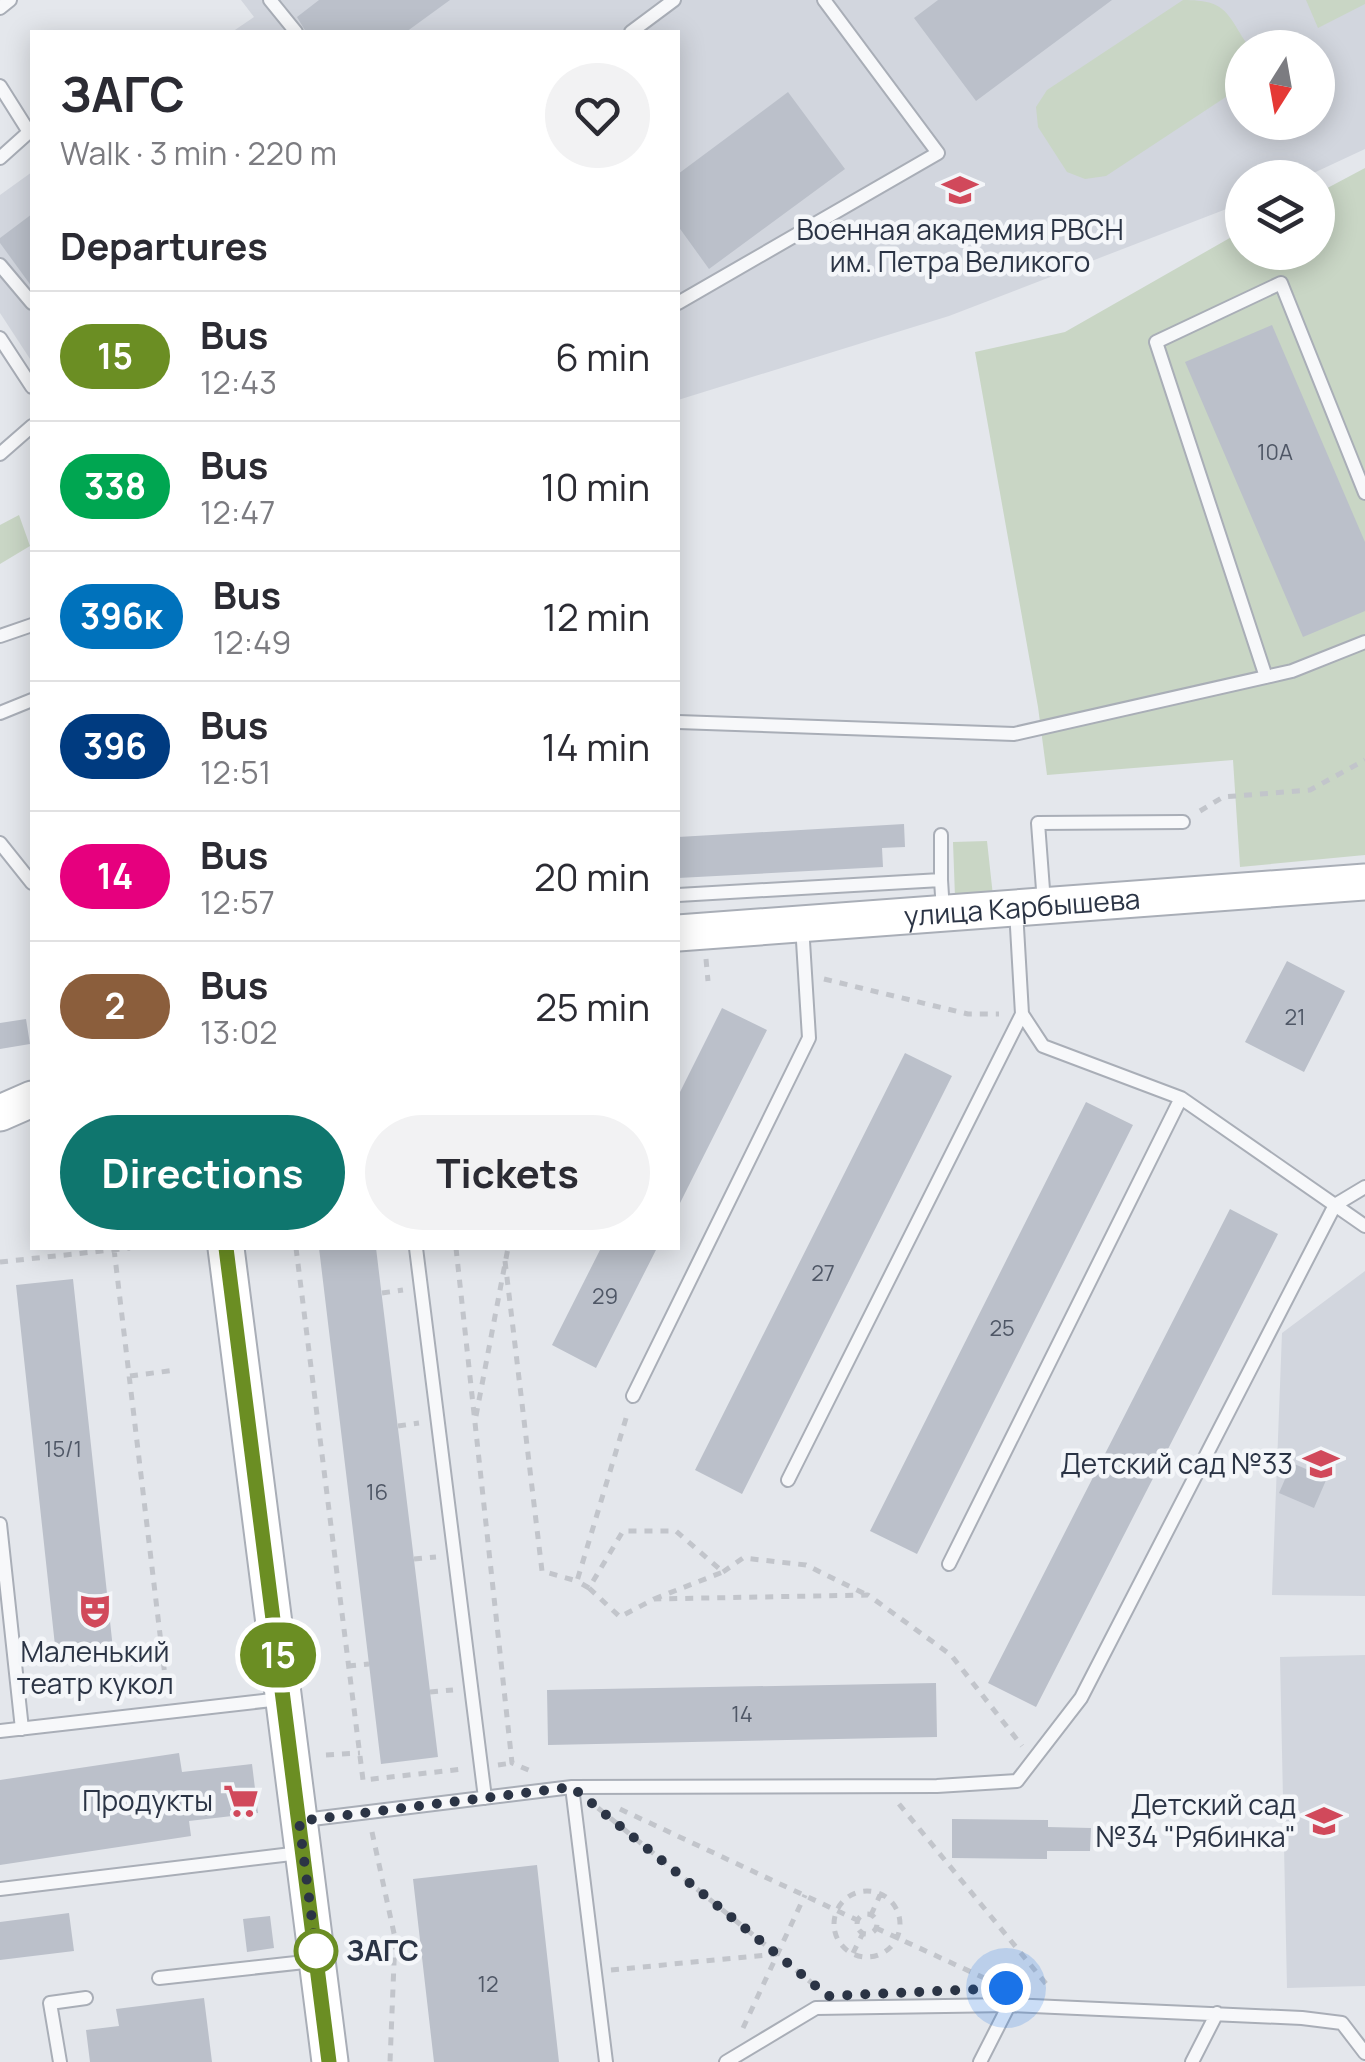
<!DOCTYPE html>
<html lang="en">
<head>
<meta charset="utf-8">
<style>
	:root { --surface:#fff; --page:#f2f2f3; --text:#2b2b33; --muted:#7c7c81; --line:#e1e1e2; --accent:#0f766e }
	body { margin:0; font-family:Manrope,sans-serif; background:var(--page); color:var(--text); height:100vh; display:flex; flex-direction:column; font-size:38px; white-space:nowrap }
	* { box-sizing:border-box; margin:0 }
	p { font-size:32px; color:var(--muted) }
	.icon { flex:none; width:55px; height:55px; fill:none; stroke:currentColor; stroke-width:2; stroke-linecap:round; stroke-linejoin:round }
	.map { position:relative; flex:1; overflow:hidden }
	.side { position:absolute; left:30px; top:30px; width:650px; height:1220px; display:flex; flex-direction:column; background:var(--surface); border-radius:0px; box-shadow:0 5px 25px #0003 }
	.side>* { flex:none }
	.badge { padding:0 20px; border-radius:32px; font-size:35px; line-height:65px }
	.needle { width:65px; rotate:191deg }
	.buttons { position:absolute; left:1225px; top:30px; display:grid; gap:20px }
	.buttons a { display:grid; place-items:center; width:110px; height:110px; border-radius:50%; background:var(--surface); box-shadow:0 5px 25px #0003; font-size:50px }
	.you { position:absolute; width:50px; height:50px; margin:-25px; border:8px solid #fff; border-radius:50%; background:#1a73e8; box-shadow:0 0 0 15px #1a73e833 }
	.map>.badge { position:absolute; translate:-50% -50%; box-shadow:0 0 0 5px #fff }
	h2 { padding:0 30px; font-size:38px; line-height:90px }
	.round { display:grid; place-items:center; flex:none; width:105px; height:105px; border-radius:52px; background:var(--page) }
	.overview { display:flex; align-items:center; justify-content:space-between; height:170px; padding:0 30px }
	h1 { font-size:48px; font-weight:700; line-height:75px }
	.action { display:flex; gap:20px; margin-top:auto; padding:20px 30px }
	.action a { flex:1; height:115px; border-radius:60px; background:var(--accent); color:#fff; font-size:40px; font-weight:700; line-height:115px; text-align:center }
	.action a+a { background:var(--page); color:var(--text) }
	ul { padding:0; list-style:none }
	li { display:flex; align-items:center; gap:30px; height:130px; padding:0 30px; border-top:2px solid var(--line) }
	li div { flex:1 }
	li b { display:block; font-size:38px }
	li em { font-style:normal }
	li .badge { min-width:110px; font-weight:700; text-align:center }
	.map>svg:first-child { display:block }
	.built { fill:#d2d6de; fill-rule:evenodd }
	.green { fill:#c9d6c5 }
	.building { fill:#bbc0ca }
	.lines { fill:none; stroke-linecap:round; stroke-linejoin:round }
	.lane-casing { stroke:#a9aeb7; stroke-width:16 }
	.secondary-casing { stroke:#a9aeb7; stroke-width:39 }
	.path { stroke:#c2c5cb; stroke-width:5; stroke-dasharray:8 8; stroke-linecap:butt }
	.lane { stroke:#f7f8fa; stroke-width:12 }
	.secondary { stroke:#fff; stroke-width:35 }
	.line-casing { stroke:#fff; stroke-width:22 }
	.line { stroke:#6b8e23; stroke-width:15 }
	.walk { stroke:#2b3445; stroke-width:10; stroke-dasharray:0 18 }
	.stop-dot { fill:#fff; stroke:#6b8e23; stroke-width:5 }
	.labels { text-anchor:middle; stroke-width:9; stroke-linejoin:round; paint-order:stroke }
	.number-label { font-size:22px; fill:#4f5766 }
	.poi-label { font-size:28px; fill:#2b3445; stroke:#f4f6f9; text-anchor:end }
	.street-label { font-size:28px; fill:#2b3445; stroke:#f4f6f9 }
	.stop-label { font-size:28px; font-weight:bold; fill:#2b3445; stroke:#f4f6f9; text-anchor:start }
</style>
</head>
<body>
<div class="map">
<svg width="1365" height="2062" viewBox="0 0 1365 2062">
	<rect width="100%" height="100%" fill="#e4e7ec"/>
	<path class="built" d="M241 0H1365V149L1305 177 1242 178V203L949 316 678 400V32H232L254 17ZM1242 48H1318V122H1242Z
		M32 172V362L0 313V195Z
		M1365 1271V1596L1272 1595 1282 1333Z
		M1365 1655V1986L1287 1988 1280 1657Z"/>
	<path class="green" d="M1183 0C1228 0 1226 13 1249 47L1242 48 1241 87 1106 176 1085 179 1067 172 1038 127 1036 107 1047 90Z
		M1306 0H1365V4L1318 28Z
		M1365 168V855L1240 867 1233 760 1047 775 1038 707 975 352 1065 332 1242 231V252H1318V193Z
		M19 515 30 546 0 564V525Z
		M987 841 993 896 955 897 953 842Z"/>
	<path class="building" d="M319 0H450L406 32H306L297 17Z
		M938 0H1112L976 101 914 18Z
		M788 92 845 169 709 269 678 226V174Z
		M32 214V287L0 243V238Z
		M1272 325 1365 542V611L1303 637 1185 362Z
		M904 824 905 847 882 848 883 867 678 878V837Z
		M1287 961 1345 991 1304 1072 1245 1042Z
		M722 1008 767 1030 678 1207V1096Z
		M26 1019 30 1044 0 1049V1023Z
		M905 1053 952 1076 742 1494 695 1470Z
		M1086 1102 1133 1125 917 1554 870 1531Z
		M1230 1209 1278 1234 1036 1707 988 1683Z
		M319 1248H376L438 1757 381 1764Z
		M601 1248H657L596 1368 552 1345Z
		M73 1279 114 1658 57 1664 16 1285Z
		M1292 1463 1327 1478 1314 1508 1279 1493Z
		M936 1683 937 1737 548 1745 547 1690Z
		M179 1753 182 1772 252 1764 258 1813 189 1821 191 1836 0 1865V1780Z
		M952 1819 1048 1820V1827L1091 1828 1090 1851H1047V1859L952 1858Z
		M537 1865 559 2062H434L413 1879Z
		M69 1913 74 1951 0 1960V1922Z
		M270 1916 274 1948 247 1952 243 1919Z
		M204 1998 212 2062H90L86 2030 119 2026 116 2009Z"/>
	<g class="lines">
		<defs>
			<path id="lane" d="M270 0 296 32
				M0 8 10 0
				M631 32 674 0
				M0 86 29 132 0 158
				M0 265 32 303
				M678 303 938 153 824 0
				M0 338 32 387
				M0 454 32 426
				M0 636 32 625
				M1266 677 1156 342 1281 283 1365 493
				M0 713 32 700
				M678 722 1014 734 1292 671 1365 642
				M941 835V880
				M0 843 32 883
				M678 895 941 880 943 911
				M1044 903 1038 823 1183 822
				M1022 1014 1043 1046 1181 1098 1365 1226
				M416 1248 485 1798
				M633 1396 809 1038 802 925
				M788 1480 1022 1014 1016 910
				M0 1524 22 1729
				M949 1564 1181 1098
				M0 1731 281 1699
				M572 1787 937 1786 1017 1781 1081 1698 1335 1205 1365 1187
				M304 1820 572 1787 606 2062
				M0 1889 300 1853
				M159 1978 314 1961
				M60 2062 50 2003 86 1998
				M726 2062 816 2008 1009 2005 1302 2018 1342 2023 1365 2053
				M980 2062 1009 2005
				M1192 2062 1217 2013"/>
			<g id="secondary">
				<path id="s1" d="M678 933 1365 882"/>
				<path d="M0 1113 32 1099"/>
				<path d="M226 1248 330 2062"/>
			</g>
		</defs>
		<use href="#lane" class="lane-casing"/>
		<use href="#secondary" class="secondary-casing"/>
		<path class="path" d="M1200 811 1223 797 1310 790 1365 760
			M706 959 708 981
			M824 979 968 1014H999
			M296 1248 363 1780 463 1769
			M456 1248 512 1763 533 1772
			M114 1249 167 1693
			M505 1261 542 1571 577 1581
			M0 1262 130 1248
			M382 1293 403 1290
			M130 1376 176 1370
			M476 1416 508 1248
			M398 1426 419 1423
			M414 1559 436 1557
			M723 1572 743 1558 806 1565 865 1594
			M589 1588 577 1581 627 1415
			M654 1599 723 1572 676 1531H623L589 1588 620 1617 654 1599 868 1595 951 1655 1022 1746
			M348 1666 369 1664
			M430 1692 453 1690
			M326 1755 360 1753
			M498 1765 512 1763
			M899 1804 1047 1985
			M598 1808 818 1988
			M620 1809 857 1920
			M372 1832 395 1938 390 2062
			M834 1924a33 33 0 1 1 66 0a33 33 0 1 1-66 0Z
			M857 1924a10 10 0 1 1 20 0a10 10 0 1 1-20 0Z
			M871 1915 880 1895
			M876 1928 995 1983
			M853 1953 863 1933
			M611 1970 777 1954
			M743 2028 805 1895"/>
		<use href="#lane" class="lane"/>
		<use href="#secondary" class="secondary"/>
	</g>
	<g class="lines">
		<defs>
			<path id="line" d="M226 1248 329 2062"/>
		</defs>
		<use href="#line" class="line-casing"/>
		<use href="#line" class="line"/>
		<path class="walk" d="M316 1951 299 1821 572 1787 828 1996 1006 1988"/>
	</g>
	<defs>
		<symbol id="university-bare" viewBox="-9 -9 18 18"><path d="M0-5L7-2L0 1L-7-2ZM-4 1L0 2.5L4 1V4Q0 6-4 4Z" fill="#d1495b" stroke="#f4f6f9" stroke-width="2.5" paint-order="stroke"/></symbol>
		<symbol id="school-bare" viewBox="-9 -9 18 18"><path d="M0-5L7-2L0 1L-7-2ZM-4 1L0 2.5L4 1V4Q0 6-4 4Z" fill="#d1495b" stroke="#f4f6f9" stroke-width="2.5" paint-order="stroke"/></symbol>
		<symbol id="theatre-bare" viewBox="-9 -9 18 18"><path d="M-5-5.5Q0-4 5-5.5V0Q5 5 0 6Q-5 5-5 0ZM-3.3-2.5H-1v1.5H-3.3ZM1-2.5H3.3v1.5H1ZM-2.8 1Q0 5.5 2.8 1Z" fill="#d1495b" stroke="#f4f6f9" stroke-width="2.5" paint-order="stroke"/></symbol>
		<symbol id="supermarket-bare" viewBox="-9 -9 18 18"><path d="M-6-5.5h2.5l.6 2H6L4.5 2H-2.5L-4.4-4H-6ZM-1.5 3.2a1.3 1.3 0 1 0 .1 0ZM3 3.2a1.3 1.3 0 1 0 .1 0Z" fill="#d1495b" stroke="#f4f6f9" stroke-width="2.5" paint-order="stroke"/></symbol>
	</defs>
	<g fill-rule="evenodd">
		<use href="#university-bare" x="935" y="165" width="50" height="50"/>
		<use href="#school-bare" x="1296" y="1439" width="50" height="50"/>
		<use href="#theatre-bare" x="70" y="1586" width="50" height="50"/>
		<use href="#supermarket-bare" x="216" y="1776" width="50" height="50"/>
		<use href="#school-bare" x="1299" y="1796" width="50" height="50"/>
	</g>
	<circle class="stop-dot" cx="316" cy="1951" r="20"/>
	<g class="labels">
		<g class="number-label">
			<text x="1275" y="460">10А</text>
			<text x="1295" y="1025">21</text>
			<text x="823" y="1281">27</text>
			<text x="605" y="1304">29</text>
			<text x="1002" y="1336">25</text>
			<text x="63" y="1457">15/1</text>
			<text x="377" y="1500">16</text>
			<text x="742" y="1722">14</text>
			<text x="488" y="1992">12</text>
		</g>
		<g class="poi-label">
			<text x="960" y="240" text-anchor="middle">Военная академия РВСН<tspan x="960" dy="32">им. Петра Великого</tspan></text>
			<text x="1293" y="1474">Детский сад №33</text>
			<text x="95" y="1662" text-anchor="middle">Маленький<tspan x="95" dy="32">театр кукол</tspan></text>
			<text x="213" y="1811">Продукты</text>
			<text x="1296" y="1815">Детский сад<tspan x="1296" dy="32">№34 "Рябинка"</tspan></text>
		</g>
		<g class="street-label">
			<text dy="10" stroke="none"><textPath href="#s1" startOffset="345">улица Карбышева</textPath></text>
		</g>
		<g class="stop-label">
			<text x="346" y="1961">ЗАГС</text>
		</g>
	</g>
</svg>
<div class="buttons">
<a><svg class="needle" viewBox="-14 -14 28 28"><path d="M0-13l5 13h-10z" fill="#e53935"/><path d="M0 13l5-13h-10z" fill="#7c7c81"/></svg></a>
<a><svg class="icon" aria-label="layers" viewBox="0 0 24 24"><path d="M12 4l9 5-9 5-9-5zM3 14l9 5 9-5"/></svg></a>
</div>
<div class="you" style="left:1006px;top:1988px"></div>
<b class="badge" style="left:278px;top:1655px;background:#6b8e23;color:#fff">15</b>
<section class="side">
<div class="overview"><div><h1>ЗАГС</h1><p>Walk · 3 min · 220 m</p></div><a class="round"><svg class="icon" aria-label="heart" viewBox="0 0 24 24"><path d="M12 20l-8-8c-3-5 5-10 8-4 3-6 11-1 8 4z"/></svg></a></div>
<h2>Departures</h2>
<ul>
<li><span class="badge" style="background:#6b8e23;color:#fff">15</span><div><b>Bus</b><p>12:43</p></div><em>6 min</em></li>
<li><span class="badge" style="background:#00a651;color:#fff">338</span><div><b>Bus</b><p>12:47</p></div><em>10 min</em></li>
<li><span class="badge" style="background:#0072bc;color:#fff">396к</span><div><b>Bus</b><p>12:49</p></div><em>12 min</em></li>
<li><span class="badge" style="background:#003b80;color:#fff">396</span><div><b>Bus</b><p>12:51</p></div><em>14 min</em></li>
<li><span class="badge" style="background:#e6007e;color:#fff">14</span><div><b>Bus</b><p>12:57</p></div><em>20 min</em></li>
<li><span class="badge" style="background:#8b5e3c;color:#fff">2</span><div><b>Bus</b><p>13:02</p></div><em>25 min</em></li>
</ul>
<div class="action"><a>Directions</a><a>Tickets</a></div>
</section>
</div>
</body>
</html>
